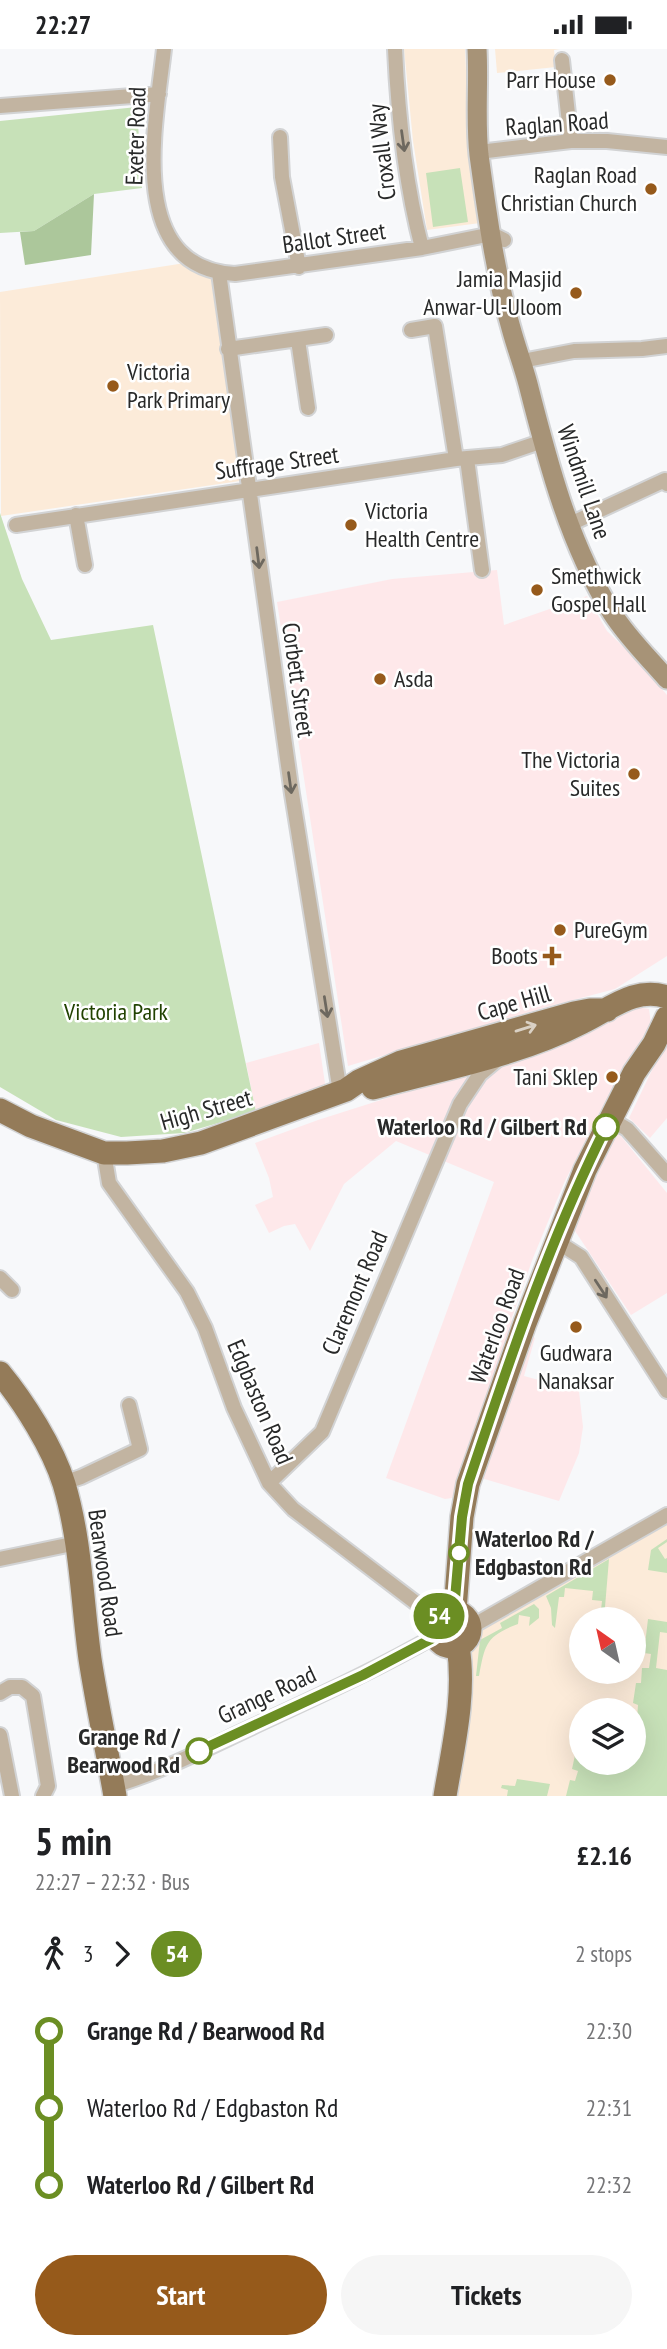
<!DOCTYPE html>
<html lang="en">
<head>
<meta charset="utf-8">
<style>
	:root { --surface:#fff; --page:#f6f6f6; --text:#202124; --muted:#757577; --accent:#965a1b }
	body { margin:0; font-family:"PT Sans Narrow",sans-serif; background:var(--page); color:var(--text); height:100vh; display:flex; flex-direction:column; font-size:26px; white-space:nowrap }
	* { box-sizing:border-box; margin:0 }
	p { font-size:23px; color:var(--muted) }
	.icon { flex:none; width:38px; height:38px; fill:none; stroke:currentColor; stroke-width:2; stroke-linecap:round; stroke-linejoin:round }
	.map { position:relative; height:1747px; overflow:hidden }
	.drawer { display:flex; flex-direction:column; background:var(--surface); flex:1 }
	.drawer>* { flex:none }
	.badge { padding:0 14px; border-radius:23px; font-size:24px; line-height:46px }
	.needle { width:46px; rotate:326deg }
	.tools { position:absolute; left:569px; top:1558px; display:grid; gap:14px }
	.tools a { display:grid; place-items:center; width:77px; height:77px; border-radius:50%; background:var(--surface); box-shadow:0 7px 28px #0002; font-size:35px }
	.map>.badge { position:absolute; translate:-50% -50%; box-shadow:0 0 0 4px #fff }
	.legs { display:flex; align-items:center; gap:10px; height:77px; padding:0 35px; font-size:23px }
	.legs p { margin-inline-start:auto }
	.summary { display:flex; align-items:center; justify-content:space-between; height:119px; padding:0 35px }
	h1 { font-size:38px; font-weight:700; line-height:52px }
	.primary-button { display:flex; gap:14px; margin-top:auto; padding:14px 35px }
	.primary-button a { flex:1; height:80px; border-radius:42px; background:var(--accent); color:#fff; font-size:28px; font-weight:700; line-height:80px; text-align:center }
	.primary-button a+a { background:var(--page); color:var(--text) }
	ul { padding:0 35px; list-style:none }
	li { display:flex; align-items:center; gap:24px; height:77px; font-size:26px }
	li i { display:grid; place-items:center; width:10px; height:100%; margin:0 9px; background:currentColor }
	li i::after { content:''; width:18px; height:18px; margin:-9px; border:5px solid; border-radius:50%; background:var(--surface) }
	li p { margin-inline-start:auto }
	li:first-child i { background:linear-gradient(#0000 50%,currentColor 0) }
	li:last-child i { background:linear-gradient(currentColor 50%,#0000 0) }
	.status { display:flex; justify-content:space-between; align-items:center; height:49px; padding:0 35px; background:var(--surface); direction:ltr }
	.status svg { height:19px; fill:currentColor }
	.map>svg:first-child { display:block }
	.commercial { fill:#fee8ea }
	.education { fill:#fcebd9; fill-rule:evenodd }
	.green { fill:#c7e1b8 }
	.forest { fill:#acc79b }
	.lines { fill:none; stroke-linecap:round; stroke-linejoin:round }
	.street-casing { stroke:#d2d3d4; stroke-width:18 }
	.secondary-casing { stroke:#d2d3d4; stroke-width:23 }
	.primary-casing { stroke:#d2d3d4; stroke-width:26 }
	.street { stroke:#c2b4a1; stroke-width:14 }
	.secondary { stroke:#a79377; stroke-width:19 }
	.primary { stroke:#947b59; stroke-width:23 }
	.oneway { stroke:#6d685f }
	.oneway2 { stroke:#dad1c5 }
	.line-1-casing { stroke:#fff; stroke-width:16 }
	.line-1 { stroke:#6b8e23; stroke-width:10 }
	.poi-dot { fill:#965a1b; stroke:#fff; stroke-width:2.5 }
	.stop-1-dot { fill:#fff; stroke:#6b8e23; stroke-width:3.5 }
	.labels { text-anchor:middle; stroke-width:5; stroke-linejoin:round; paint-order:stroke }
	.poi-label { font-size:24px; fill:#282929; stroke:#fff; text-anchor:end }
	.street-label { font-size:24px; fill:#282929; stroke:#fff }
	.park-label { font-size:24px; fill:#214200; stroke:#fff }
	.stop-label { font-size:24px; font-weight:bold; fill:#282929; stroke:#fff; text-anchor:end }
</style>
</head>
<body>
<div class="status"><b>22:27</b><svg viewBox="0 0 49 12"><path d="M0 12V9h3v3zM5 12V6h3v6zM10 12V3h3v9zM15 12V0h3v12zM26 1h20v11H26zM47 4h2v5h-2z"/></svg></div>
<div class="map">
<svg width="667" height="1747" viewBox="0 0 667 1747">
	<rect width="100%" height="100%" fill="#f7f8fa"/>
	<path class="commercial" d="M497 521 504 576 587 547 607 582 636 610 667 646V907L615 940 543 959 348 1017 277 553 392 530Z
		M637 958 649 960 651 975 607 1049 564 1134 533 1209 511 1271 535 1289 524 1327 579 1342 583 1378 579 1404 559 1452 481 1429 463 1420 452 1449 445 1450 386 1429 494 1133 396 1092 344 1135 310 1202 295 1175 284 1177 269 1184 255 1156 273 1148 269 1129 255 1094 318 1071 523 1006Z
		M667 990V1069L650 1089 629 1069Z
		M319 994 326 1041 256 1063 246 1014Z
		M616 1081 667 1144V1244L631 1266 575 1182 578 1164Z"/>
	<path class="education" d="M404 0H465L469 87 480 174 427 181 413 92Z
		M495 0H560L554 1 556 18 497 24Z
		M185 214 211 230 240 432 1 467 0 243Z
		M667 1466V1747H445L465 1591 469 1583ZM581 1570H634V1622H581ZM581 1661H634V1713H581Z"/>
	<path class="green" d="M137 58 142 139 94 145 34 182 0 184V72Z
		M460 119 468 173 433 178 426 124Z
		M0 464 22 530 51 591 153 576 256 1063 184 1084 121 1088 56 1071 0 1038Z
		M667 1490V1493L658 1499 665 1510 667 1509V1524L648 1521 651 1501Z
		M609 1510 604 1570H600L602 1552 592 1551 593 1542 565 1539 564 1548H559L555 1579 552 1576 551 1559 546 1547Z
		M534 1555 539 1560V1569L529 1577 530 1568 519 1566 518 1575C486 1587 485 1595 479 1627H476L480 1591 502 1579 500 1574Z
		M648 1570 667 1573V1584L660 1583 656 1619 667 1621V1747H566L570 1731 575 1732 578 1722 572 1720 577 1697 572 1695 575 1677H581V1713H634L638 1656 633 1654 636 1634H641L642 1619H649L651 1605 644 1604Z
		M517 1730 550 1735 547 1747H507L508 1741 501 1739 502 1736 515 1737Z"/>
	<path class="forest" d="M94 145 91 206 25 216 20 183 34 182Z"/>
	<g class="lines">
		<defs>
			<path id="street" d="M164 0C156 73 124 219 235 225L422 199 492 185 504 191
				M395 0C398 67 405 134 422 199
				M562 11 571 92
				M0 57 159 45
				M280 88 282 128 299 218
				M479 103 571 92H607L667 98
				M219 224 292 745 340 1043
				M411 281 435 277 456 410
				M298 291 308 359
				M228 300 326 286
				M522 312 574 302 642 300 667 297
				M467 410 482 521
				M76 466 85 516
				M16 476 456 410 502 406 543 392
				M568 476 665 431 667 435
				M610 1070 627 1080 667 1125
				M104 1104 109 1134 187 1243 205 1279 234 1359 269 1434 293 1460 437 1570
				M556 1192 581 1208 667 1342
				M0 1229 12 1241
				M63 1434 81 1428 140 1400 129 1356
				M269 1434 322 1383 460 1055 480 1025 498 1010
				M0 1510 77 1494
				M469 1579 667 1466
				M0 1644 10 1638H22L33 1647 48 1737 43 1747
				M0 1686 12 1747
				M113 1737C161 1723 207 1699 252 1678 314 1649 376 1621 435 1587"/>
			<path id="secondary" d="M477 0C479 35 475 71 479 106 487 164 495 224 511 279 516 298 523 316 528 335 548 414 569 495 612 564 628 589 648 608 667 630"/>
			<path id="primary" d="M373 1039C444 1019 517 1007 583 973 610 960 636 937 667 948
				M0 1061 31 1077 104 1104H127L163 1102 201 1094 346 1041 359 1032 401 1013 574 964 590 961H607
				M0 1324C24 1353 53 1399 64 1435 81 1492 82 1552 90 1610 97 1656 107 1701 115 1747
				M455 1562 462 1468 468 1435 525 1274 585 1121 634 1024 654 995 667 968
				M434 1580a18 18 0 1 1 36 0a18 18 0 1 1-36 0Z
				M445 1747C453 1698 466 1646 458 1597"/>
		</defs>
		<use href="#street" class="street-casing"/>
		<use href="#secondary" class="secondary-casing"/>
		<use href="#primary" class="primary-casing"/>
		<use href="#street" class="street"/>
		<use href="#secondary" class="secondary"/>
		<use href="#primary" class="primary"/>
	</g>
	<defs><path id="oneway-shaft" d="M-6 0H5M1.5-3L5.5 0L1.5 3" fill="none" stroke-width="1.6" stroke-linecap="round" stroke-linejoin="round" transform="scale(1.75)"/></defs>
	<g class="oneway">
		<use href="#oneway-shaft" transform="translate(403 92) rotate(82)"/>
		<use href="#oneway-shaft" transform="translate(258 509) rotate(83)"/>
		<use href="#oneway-shaft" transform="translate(290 734) rotate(82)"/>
		<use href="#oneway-shaft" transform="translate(326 958) rotate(81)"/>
		<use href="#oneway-shaft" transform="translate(601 1240) rotate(57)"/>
	</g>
	<use class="oneway2" href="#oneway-shaft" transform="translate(526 979) rotate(-17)"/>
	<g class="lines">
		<defs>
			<path id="line-1" d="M199 1702 363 1626 431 1590 435 1587C431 1573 439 1562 454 1562L462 1468 468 1435C508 1315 549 1192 606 1078"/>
		</defs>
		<use href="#line-1" class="line-1-casing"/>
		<use href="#line-1" class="line-1"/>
	</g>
	<g class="poi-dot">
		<circle cx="610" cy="31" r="7"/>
		<circle cx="651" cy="140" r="7"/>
		<circle cx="576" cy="244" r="7"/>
		<circle cx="113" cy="337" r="7"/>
		<circle cx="351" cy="476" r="7"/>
		<circle cx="537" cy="541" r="7"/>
		<circle cx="380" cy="630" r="7"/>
		<circle cx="634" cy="725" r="7"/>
		<circle cx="560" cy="881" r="7"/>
		<path d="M548.5 896.5h7v7h7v7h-7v7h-7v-7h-7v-7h7z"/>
		<circle cx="612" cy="1028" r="7"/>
		<circle cx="576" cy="1278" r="7"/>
	</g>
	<g class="stop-1-dot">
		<circle cx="606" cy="1078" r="12"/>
		<circle cx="459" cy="1504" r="9"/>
		<circle cx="199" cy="1702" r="12"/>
	</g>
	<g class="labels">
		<g class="poi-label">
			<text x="596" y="39">Parr House</text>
			<text x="637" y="134">Raglan Road<tspan x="637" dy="28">Christian Church</tspan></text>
			<text x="562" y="238">Jamia Masjid<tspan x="562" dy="28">Anwar-Ul-Uloom</tspan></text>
			<text x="127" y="331" text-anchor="start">Victoria<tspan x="127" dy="28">Park Primary</tspan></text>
			<text x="365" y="470" text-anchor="start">Victoria<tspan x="365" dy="28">Health Centre</tspan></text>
			<text x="551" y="535" text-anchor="start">Smethwick<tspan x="551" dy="28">Gospel Hall</tspan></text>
			<text x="394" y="638" text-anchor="start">Asda</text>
			<text x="620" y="719">The Victoria<tspan x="620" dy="28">Suites</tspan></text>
			<text x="574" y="889" text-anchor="start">PureGym</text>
			<text x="538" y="915">Boots</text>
			<text x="598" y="1036">Tani Sklep</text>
			<text x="576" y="1312" text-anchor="middle">Gudwara<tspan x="576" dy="28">Nanaksar</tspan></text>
		</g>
		<g class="street-label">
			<text transform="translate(557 75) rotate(-4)" y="8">Raglan Road</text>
			<text transform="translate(136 87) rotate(-88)" y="8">Exeter Road</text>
			<text transform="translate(382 103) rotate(-97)" y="8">Croxall Way</text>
			<text transform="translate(334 189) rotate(-8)" y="8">Ballot Street</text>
			<text transform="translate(277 414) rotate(-8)" y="8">Suffrage Street</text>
			<text transform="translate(584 433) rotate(71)" y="8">Windmill Lane</text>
			<text transform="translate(298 631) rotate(82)" y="8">Corbett Street</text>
			<text transform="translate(514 954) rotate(-16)" y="8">Cape Hill</text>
			<text transform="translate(206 1061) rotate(-16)" y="8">High Street</text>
			<text transform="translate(355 1244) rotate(-67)" y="8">Claremont Road</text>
			<text transform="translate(497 1277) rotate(-70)" y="8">Waterloo Road</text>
			<text transform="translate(260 1353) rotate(67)" y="8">Edgbaston Road</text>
			<text transform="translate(105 1524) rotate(82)" y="8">Bearwood Road</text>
			<text transform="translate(267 1646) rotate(-25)" y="8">Grange Road</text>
		</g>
		<g class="park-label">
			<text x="116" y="971">Victoria Park</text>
		</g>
		<g class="stop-label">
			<text x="587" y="1086">Waterloo Rd / Gilbert Rd</text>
			<text x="475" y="1498" text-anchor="start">Waterloo Rd /<tspan x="475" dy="28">Edgbaston Rd</tspan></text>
			<text x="180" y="1696">Grange Rd /<tspan x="180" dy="28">Bearwood Rd</tspan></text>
		</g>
	</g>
</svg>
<div class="tools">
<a><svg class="needle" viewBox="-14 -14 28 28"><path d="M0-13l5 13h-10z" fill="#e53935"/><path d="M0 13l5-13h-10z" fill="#757577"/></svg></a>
<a><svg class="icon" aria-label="layers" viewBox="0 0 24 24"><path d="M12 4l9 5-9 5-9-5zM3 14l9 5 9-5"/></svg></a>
</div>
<b class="badge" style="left:439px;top:1567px;background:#6b8e23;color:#fff">54</b>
</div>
<section class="drawer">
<div class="summary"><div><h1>5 min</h1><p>22:27 – 22:32 · Bus</p></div><b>£2.16</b></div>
<div class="legs"><svg class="icon" aria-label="walk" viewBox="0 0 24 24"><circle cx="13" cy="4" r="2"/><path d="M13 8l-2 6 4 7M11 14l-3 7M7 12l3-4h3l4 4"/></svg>3<svg class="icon" aria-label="forward" viewBox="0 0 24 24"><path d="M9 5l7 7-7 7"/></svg><b class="badge" style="background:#6b8e23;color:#fff">54</b><p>2 stops</p></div>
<ul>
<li><i style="color:#6b8e23"></i><b>Grange Rd / Bearwood Rd</b><p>22:30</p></li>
<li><i style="color:#6b8e23"></i><span>Waterloo Rd / Edgbaston Rd</span><p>22:31</p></li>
<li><i style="color:#6b8e23"></i><b>Waterloo Rd / Gilbert Rd</b><p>22:32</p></li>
</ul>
<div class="primary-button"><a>Start</a><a>Tickets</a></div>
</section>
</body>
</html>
